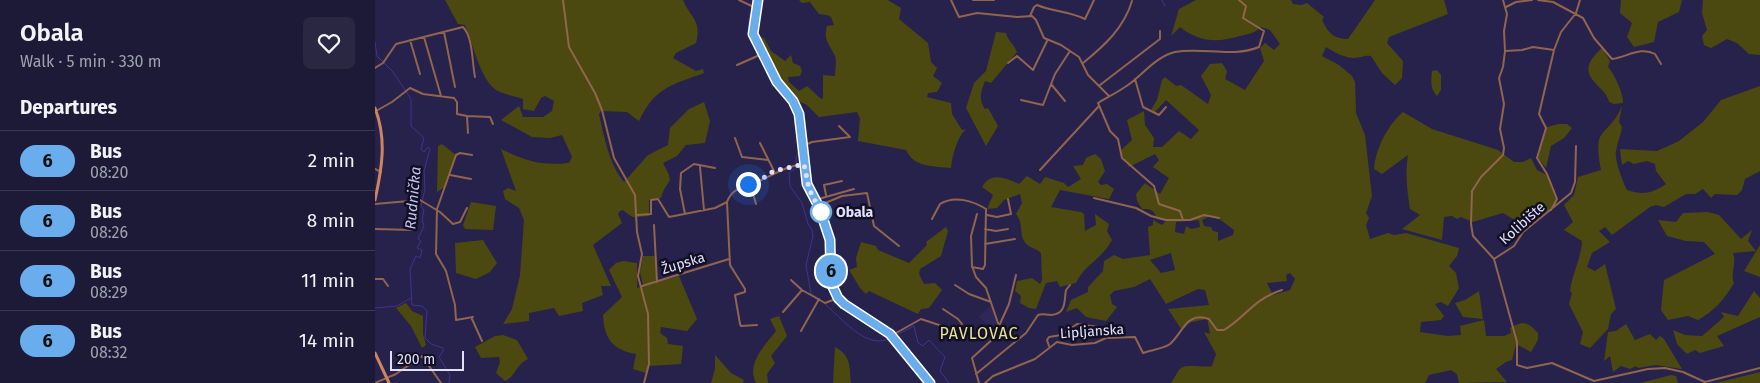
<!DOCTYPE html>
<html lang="en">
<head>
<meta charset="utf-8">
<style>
	:root { --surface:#1d1a38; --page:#2a2743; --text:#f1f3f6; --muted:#a0a1ae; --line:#3b3853 }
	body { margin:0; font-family:"Fira Sans",sans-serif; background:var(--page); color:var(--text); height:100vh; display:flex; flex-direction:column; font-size:19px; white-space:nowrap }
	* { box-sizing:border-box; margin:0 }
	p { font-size:16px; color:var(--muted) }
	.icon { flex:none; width:28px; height:28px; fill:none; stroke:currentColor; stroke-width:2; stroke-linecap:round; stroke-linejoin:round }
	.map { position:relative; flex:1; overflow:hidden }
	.drawer { display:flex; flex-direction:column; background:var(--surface); width:375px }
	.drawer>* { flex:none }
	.badge { padding:0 10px; border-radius:16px; font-size:18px; line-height:32px }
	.scale { position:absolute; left:15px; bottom:12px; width:74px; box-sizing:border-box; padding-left:5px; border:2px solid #e2e1fd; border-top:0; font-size:14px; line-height:18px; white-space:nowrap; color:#e2e1fd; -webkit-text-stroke:4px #110f21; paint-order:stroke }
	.you { position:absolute; width:25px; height:25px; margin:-12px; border:4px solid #fff; border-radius:50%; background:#1a73e8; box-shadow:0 0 0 8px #1a73e833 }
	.map>.badge { position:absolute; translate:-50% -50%; box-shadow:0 0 0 2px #fff }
	h2 { padding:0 20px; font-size:19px; line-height:45px }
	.round { display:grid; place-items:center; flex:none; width:52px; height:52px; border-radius:8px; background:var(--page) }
	.head { display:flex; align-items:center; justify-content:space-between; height:85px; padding:0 20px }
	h1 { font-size:24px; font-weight:600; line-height:38px }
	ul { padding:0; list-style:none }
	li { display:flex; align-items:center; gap:15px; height:60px; padding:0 20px; border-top:1px solid var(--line) }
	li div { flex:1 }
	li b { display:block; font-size:19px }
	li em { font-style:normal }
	li .badge { min-width:55px; font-weight:700; text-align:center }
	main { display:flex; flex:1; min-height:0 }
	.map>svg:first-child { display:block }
	.built { fill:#2e2757 }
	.green { fill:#4b490f; fill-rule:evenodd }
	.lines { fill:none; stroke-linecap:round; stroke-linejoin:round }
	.stream { stroke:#453090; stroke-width:1 }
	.street { stroke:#91644e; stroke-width:2 }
	.secondary { stroke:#cd8561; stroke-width:3 }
	.primary { stroke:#fa9e6f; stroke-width:4 }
	.line-casing { stroke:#fff; stroke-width:11 }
	.line { stroke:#69adec; stroke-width:8 }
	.walk { stroke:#e2e1fd; stroke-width:5; stroke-dasharray:0 9 }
	.stop-dot { fill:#fff; stroke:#69adec; stroke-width:2.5 }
	.labels { text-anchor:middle; stroke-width:5; stroke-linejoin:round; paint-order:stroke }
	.stop-label { font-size:14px; font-weight:bold; fill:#e2e1fd; stroke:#110f21; text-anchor:start }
	.street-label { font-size:14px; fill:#e2e1fd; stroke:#110f21 }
	.water-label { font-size:15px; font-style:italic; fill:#c5c3f6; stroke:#110f21 }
	.quarter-label { font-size:16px; letter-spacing:1px; fill:#e6e495; stroke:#110f21 }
</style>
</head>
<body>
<main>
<section class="drawer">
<div class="head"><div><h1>Obala</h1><p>Walk · 5 min · 330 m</p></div><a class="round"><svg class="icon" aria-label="heart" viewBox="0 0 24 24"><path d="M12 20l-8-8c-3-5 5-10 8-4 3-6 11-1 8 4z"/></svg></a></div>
<h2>Departures</h2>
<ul>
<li><span class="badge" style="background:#69adec;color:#111">6</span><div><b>Bus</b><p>08:20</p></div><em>2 min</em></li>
<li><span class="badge" style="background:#69adec;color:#111">6</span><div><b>Bus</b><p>08:26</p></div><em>8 min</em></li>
<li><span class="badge" style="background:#69adec;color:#111">6</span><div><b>Bus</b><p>08:29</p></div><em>11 min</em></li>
<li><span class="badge" style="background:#69adec;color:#111">6</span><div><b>Bus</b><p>08:32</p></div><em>14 min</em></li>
</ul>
</section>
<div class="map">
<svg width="1385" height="383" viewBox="0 0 1385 383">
	<rect width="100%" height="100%" fill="#27224b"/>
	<path class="built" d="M616 305 623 321 622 332 603 317Z"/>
	<path class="green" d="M70 0H308C316 19 327 20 321 43L301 53 298 58 321 71 328 69 329 73C297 85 280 87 264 121L252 112 226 111 224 114C229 136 234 164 249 182L273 155 293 145 295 128 314 109 329 102 335 121 330 143 311 145 302 156 288 163C301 187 292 177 286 198L274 200V216C257 217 260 220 248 210L245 211 243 214 247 223 218 245 236 286H226L228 295 207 303 208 311 184 316 179 308 154 313V321L128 324 137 309 145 275 149 220 144 208 130 199 128 191 133 188 141 191 126 149C151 161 165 166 194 163L197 157 187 135 175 138 157 137 126 120 144 106 148 117H168L177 111 179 101 170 96 166 98 159 111 148 109V99C140 96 132 95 125 92 106 85 98 43 90 25L83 24Z
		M424 0H513L526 8 524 19 553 43 556 62 562 68 558 76 567 83 562 92 553 93 552 97 576 103 577 114 587 130 591 129C582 137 577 156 576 168 560 166 539 168 531 150L483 141 485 118 482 112 444 117 432 105 421 100 404 81 382 46 379 34 389 38 396 51 410 61 416 55 418 63 425 66 427 71 425 76 413 77 414 82 424 91 432 86 446 99 448 98V75L460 76C460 70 462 61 460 56 454 43 448 40 452 26L459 25 456 17 452 15 444 14 435 2 427 3Z
		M821 0H916L918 4 926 5 932 3 949 17 947 20C953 33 959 39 973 39L1000 0H1069L1073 14 1014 37 1012 43 1028 61 1027 78 1020 85 1007 73 996 56C989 55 986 58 979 58 970 58 959 52 951 47L947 56 964 65 977 76 980 82 981 113 990 135 997 196 991 213 994 218 991 225 995 239 1013 233 1019 235 1031 233 1084 248 1082 256 1074 266 1081 273 1084 288 1073 306 1066 302 1060 304 1069 316 1066 320 1046 322 1045 332 1073 336 1086 335 1085 326 1109 320 1111 336H1129L1136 333 1135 328C1148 320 1153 322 1163 333V340L1156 352 1141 344 1137 360 1131 362 1121 369 1132 382 1084 383 1082 374 1076 370 1054 375 1050 383H796C799 379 802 372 805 369 810 363 828 368 837 366L841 354 829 332 835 334 832 317 831 319 813 323 806 329 793 309 834 305 830 290 823 289 791 304 775 279 759 287 739 291 735 295 737 304 742 307 731 321 711 317 702 308 691 312 696 300 713 292V287L728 271 729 261 739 255 748 259 775 255 773 227 778 225V220L787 225 791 221 782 219C779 210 777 209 767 209L762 201 761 194 770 183 785 194 794 178 778 167 784 160 780 154 754 167 745 151 757 140 752 120 769 111 770 125 779 138 778 147H787L804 131 816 139 824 130 791 100 780 112 776 110 782 100 787 80 790 77 801 86 806 85 833 104 836 95 826 76 835 64 847 63 852 71 850 79 870 90 889 61 885 48 890 43 899 50 905 44 895 30 886 27C880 33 874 34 865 36 842 43 824 42 805 27L796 36 804 9ZM835 216 843 218 859 230 858 235 843 241V232L838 231 836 227 829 226 827 220ZM824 220 825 227 816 229 811 226 809 234 800 232 801 222ZM796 253 800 270 786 273 775 260ZM915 273 920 279 915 290 898 295 892 283 912 281 911 275Z
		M1246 0H1307L1304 12 1283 22 1279 42 1259 47 1252 37 1257 23 1245 13Z
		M1328 0H1385V55L1374 54 1362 43 1352 39 1336 48 1329 45 1327 36 1332 30 1327 13Z
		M621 32 631 33C633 41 639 44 642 52L616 83 610 81C606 91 603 99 610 109L613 108 623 126 611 146 591 108 599 83 611 71Z
		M1227 48 1235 61 1233 67C1239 73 1249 95 1248 103L1239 104 1234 102C1231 84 1194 77 1227 48Z
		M1062 70 1066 75V90L1062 96C1055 88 1056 81 1057 71Z
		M1385 86V171L1370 179 1367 190 1362 195 1340 194 1336 198 1328 189 1320 194H1311L1289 207 1281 205 1275 207 1237 235 1230 227 1224 231 1235 242 1217 253 1212 267 1220 271 1230 264 1241 309 1236 314 1233 329 1215 348 1205 344 1208 332 1194 304 1197 293 1195 291C1197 274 1206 259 1207 241L1189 230 1198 222 1189 205 1199 195 1203 177 1226 170C1217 123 1232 140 1247 106L1244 122 1247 127C1246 135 1242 143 1241 151 1239 159 1248 182 1252 190 1268 195 1276 194 1291 184L1281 171 1280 164 1272 161 1259 164 1253 161 1247 165 1245 149 1282 151 1291 147 1304 141 1328 122 1346 100Z
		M1028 112 1057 129 1123 150 1139 162H1148L1156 158 1162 170 1172 175 1182 199 1175 210 1148 225 1128 213 1098 222 1086 217 1082 219 1077 216 1069 217 1067 240 1027 229 1045 215 1035 209C1032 191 1030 173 1033 155L1007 174 999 169C1001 148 1012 126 1028 112Z
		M1184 124H1192L1197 128 1189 138 1176 146 1171 168 1163 158 1172 127Z
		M67 144 81 155 71 186 62 192 63 146Z
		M720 154 726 159 730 171 723 182 726 185 732 184 739 189 734 199 685 190 676 207 706 212 709 214 710 231 721 225 720 214 734 224 732 231 737 240C728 258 709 265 701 283L685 287 682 281 671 283 661 309 654 308 645 303 646 296 640 291 642 281 657 278 665 284 667 280 666 253C661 248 653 248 649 241 644 233 649 224 641 214L647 203 645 194 629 200 622 208 612 209 618 195 607 187C616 171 631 178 644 184L652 176 665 184 670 177 689 183 693 187 706 179 698 166 708 165 711 158Z
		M96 202 121 206 118 230 90 229 88 225Z
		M1333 212 1344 215 1366 239 1377 230 1373 241 1381 251 1358 253C1362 263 1355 273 1359 283 1350 299 1339 311 1323 320L1313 316 1293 320 1286 310 1289 280 1340 254 1329 242 1311 241 1292 236 1283 220 1301 222 1308 213Z
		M571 227 573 231 566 256 545 269 544 274 549 284 560 283 567 290 554 308 546 309 543 314 494 291 491 294 485 288 474 270 482 267 481 258 486 242 501 246 503 250 534 263 552 245 551 242Z
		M108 240 122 263 115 272 101 279 81 273 80 243Z
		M1385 245V277L1369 271Z
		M268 256H281V281L268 285 265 272Z
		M248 261 262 263V288L304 276 322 319 312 331 286 327 285 333 292 338 293 344 308 346 306 364 274 366 271 373 258 369 261 354C238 350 229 339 228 315L247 297 234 270 241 263Z
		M1104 291 1108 319 1088 317 1080 303 1090 300Z
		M1379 291 1385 298V317L1342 336 1349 346 1325 353 1320 350 1312 354 1302 344 1298 330 1310 335 1327 336 1349 317 1346 312 1363 316Z
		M31 303 37 311 48 316V334L51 345 47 348 36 326 21 308Z
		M404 316 412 336 396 356 400 363 392 374 393 383H381C371 364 390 345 401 331L395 319Z
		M1251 324 1260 340 1275 334 1281 340 1285 336 1289 339 1307 369 1281 365 1263 368 1261 366 1255 369 1246 366 1238 372 1235 356 1229 361 1233 332 1241 331Z
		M128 335 142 340 153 359C141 364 141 376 130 381L121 373 125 362 124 357 106 358 100 347 120 336Z
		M460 347C477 356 474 367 476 383H458Z
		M340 355 356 373 369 380 368 383H336L340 369Z
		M1385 372V383H1341Z
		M1296 375 1301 376 1303 383H1265Z"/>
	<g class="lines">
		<path class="stream" d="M379 0C370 29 372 35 388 60
			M787 0 790 6
			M0 42 2 56 18 72 36 99V126L49 138 46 149 49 152 53 147 55 149 49 171 50 189 46 206 49 210 47 220 49 226 43 239 46 241 42 248 47 250 45 258 41 256 35 269 37 305 47 306 52 311 50 338 56 344 68 348V351L64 357 75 375 74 383
			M390 63C392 78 395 84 408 92
			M426 143 421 158 422 167 414 173 415 186 427 203 433 224 437 230 438 236 431 265 436 294C458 304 487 354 516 338
			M0 308 22 306 36 298
			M519 336 539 326 543 343 548 346 554 340 570 357 565 371 574 383"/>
		<path class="street" d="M188 0 194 47 220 93 227 110 239 158 260 195 262 232 267 254 263 276 273 314 274 364 269 383
			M364 0 381 8
			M576 0 584 17 602 13 642 17 657 16 661 20 669 38 686 45 704 57 713 75 734 96
			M598 0H619
			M1128 0 1132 14 1129 31 1130 51 1128 67 1124 78 1129 104 1125 129 1129 148 1128 155 1106 177 1097 191 1096 224 1098 236 1119 259 1142 342V365L1152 368 1177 363 1219 381 1273 369 1290 368 1308 372 1330 382 1385 368
			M1163 0 1178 2 1208 18 1219 38 1237 59C1252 57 1266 46 1280 54L1286 64
			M1131 7 1141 2 1157 0
			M655 16 659 7 662 5C679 12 693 11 710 19L719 0
			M69 32 80 87
			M49 37 66 96
			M35 40 45 74
			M1130 51 1147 50 1158 47 1179 50
			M633 63 642 56 658 70 672 41
			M708 63C729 46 749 28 757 1
			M362 65 387 54
			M0 68 8 63 21 44 88 27C98 37 97 62 100 77
			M760 79 768 107 784 115 791 107
			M676 84 690 101
			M725 85 785 39V31
			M646 100 668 105 680 74 695 51
			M1 111 17 102 35 88 48 94 79 98 82 102V114L92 116 93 133
			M92 116 115 117 118 124
			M360 138 367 157 393 160
			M385 143 399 171
			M428 146 437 142 475 137 464 126
			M97 155 85 153 81 155 62 209 61 254 71 271 80 305 81 320 98 317
			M325 167 329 210
			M0 169 6 172
			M665 170 724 106
			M75 175 96 179
			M375 183 381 204
			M451 195 449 185 467 181
			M719 198 761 208 776 216 791 220H815L829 215 844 218
			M440 200 479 189
			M352 202 355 265 370 289V292L360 295 365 324 366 326 382 325
			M0 204 45 200 65 212 78 224 85 222 92 208
			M443 206 467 196 492 193 499 226 524 246
			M1176 210 1182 199 1172 174 1162 158 1171 128 1164 114 1179 50 1186 32 1201 13 1205 0
			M310 214 305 189 306 173 319 164 340 168
			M602 214 596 236 597 266 601 277 611 288 624 326 620 337 597 358 604 383
			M262 215 276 214V200L283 199 294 217 340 208 352 202C357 187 372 186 384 181 400 174 411 166 429 164
			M612 215 622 217 636 214 633 199
			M557 219 565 204C580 195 598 201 611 209L610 265 608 269 597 267
			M808 220 805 211 784 204 779 186 747 158 743 139 735 131 723 103C733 97 743 92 753 85 767 75 782 56 800 52 828 47 857 58 884 47L889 31 868 18 871 6 864 0
			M279 225 282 282
			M0 229 39 230
			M610 229 621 231 633 229
			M610 244 640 239
			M1119 259 1139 246 1148 232 1196 193 1200 182 1201 146
			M0 279H8L13 286
			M416 280 427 290 450 303 463 298
			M580 285 594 294 616 302
			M267 286 354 259
			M408 312 427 290
			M97 319 107 341
			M624 326 634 304 641 275
			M426 331 444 299
			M515 333H521L546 319 579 330 587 324 583 319 568 309
			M674 346 672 340 674 337 686 335 702 324 738 329
			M601 374 651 333 663 315C668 313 671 315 676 315 692 314 689 300 691 290L695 285
			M0 383 21 374 47 356 66 383
			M610 383 618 376 660 359 682 342 697 345 720 343 731 338 760 337 768 353C776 350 788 349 795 344 808 333 811 311 834 319L842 330H849C871 317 878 299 907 290"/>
		<path class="secondary" d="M0 108C12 139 7 168 0 200
			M0 353 14 383"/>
		<path class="primary" d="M383 0 379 34 382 46 402 82 418 101 424 114 432 184 444 207 455 240 456 283 464 300 475 309 515 334 555 383"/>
	</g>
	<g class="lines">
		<defs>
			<path id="line" d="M383 0 378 34 402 82 418 101 424 114 432 184 444 207 455 240 456 283 463 298 469 304 515 334 555 383"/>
		</defs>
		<use href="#line" class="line-casing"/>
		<use href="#line" class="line"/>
		<path class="walk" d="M373 184 382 182 399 171 429 164 434 189 448 216 446 212"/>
	</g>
	<circle class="stop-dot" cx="446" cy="212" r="10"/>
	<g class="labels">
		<g class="stop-label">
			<text x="461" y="217">Obala</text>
		</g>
		<g class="street-label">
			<text transform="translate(1147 223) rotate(-42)" y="5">Kolibište</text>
			<text transform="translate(308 263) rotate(-17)" y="5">Župska</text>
			<text transform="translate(717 331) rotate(-4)" y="5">Lipljanska</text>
		</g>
		<g class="water-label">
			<text transform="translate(38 198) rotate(-85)" y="5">Rudnička</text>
		</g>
		<g class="quarter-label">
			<text x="604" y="339">PAVLOVAC</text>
		</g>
	</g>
</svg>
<div class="scale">200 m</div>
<div class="you" style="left:373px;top:184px"></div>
<b class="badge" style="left:456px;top:271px;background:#69adec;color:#111">6</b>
</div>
</main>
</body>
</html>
